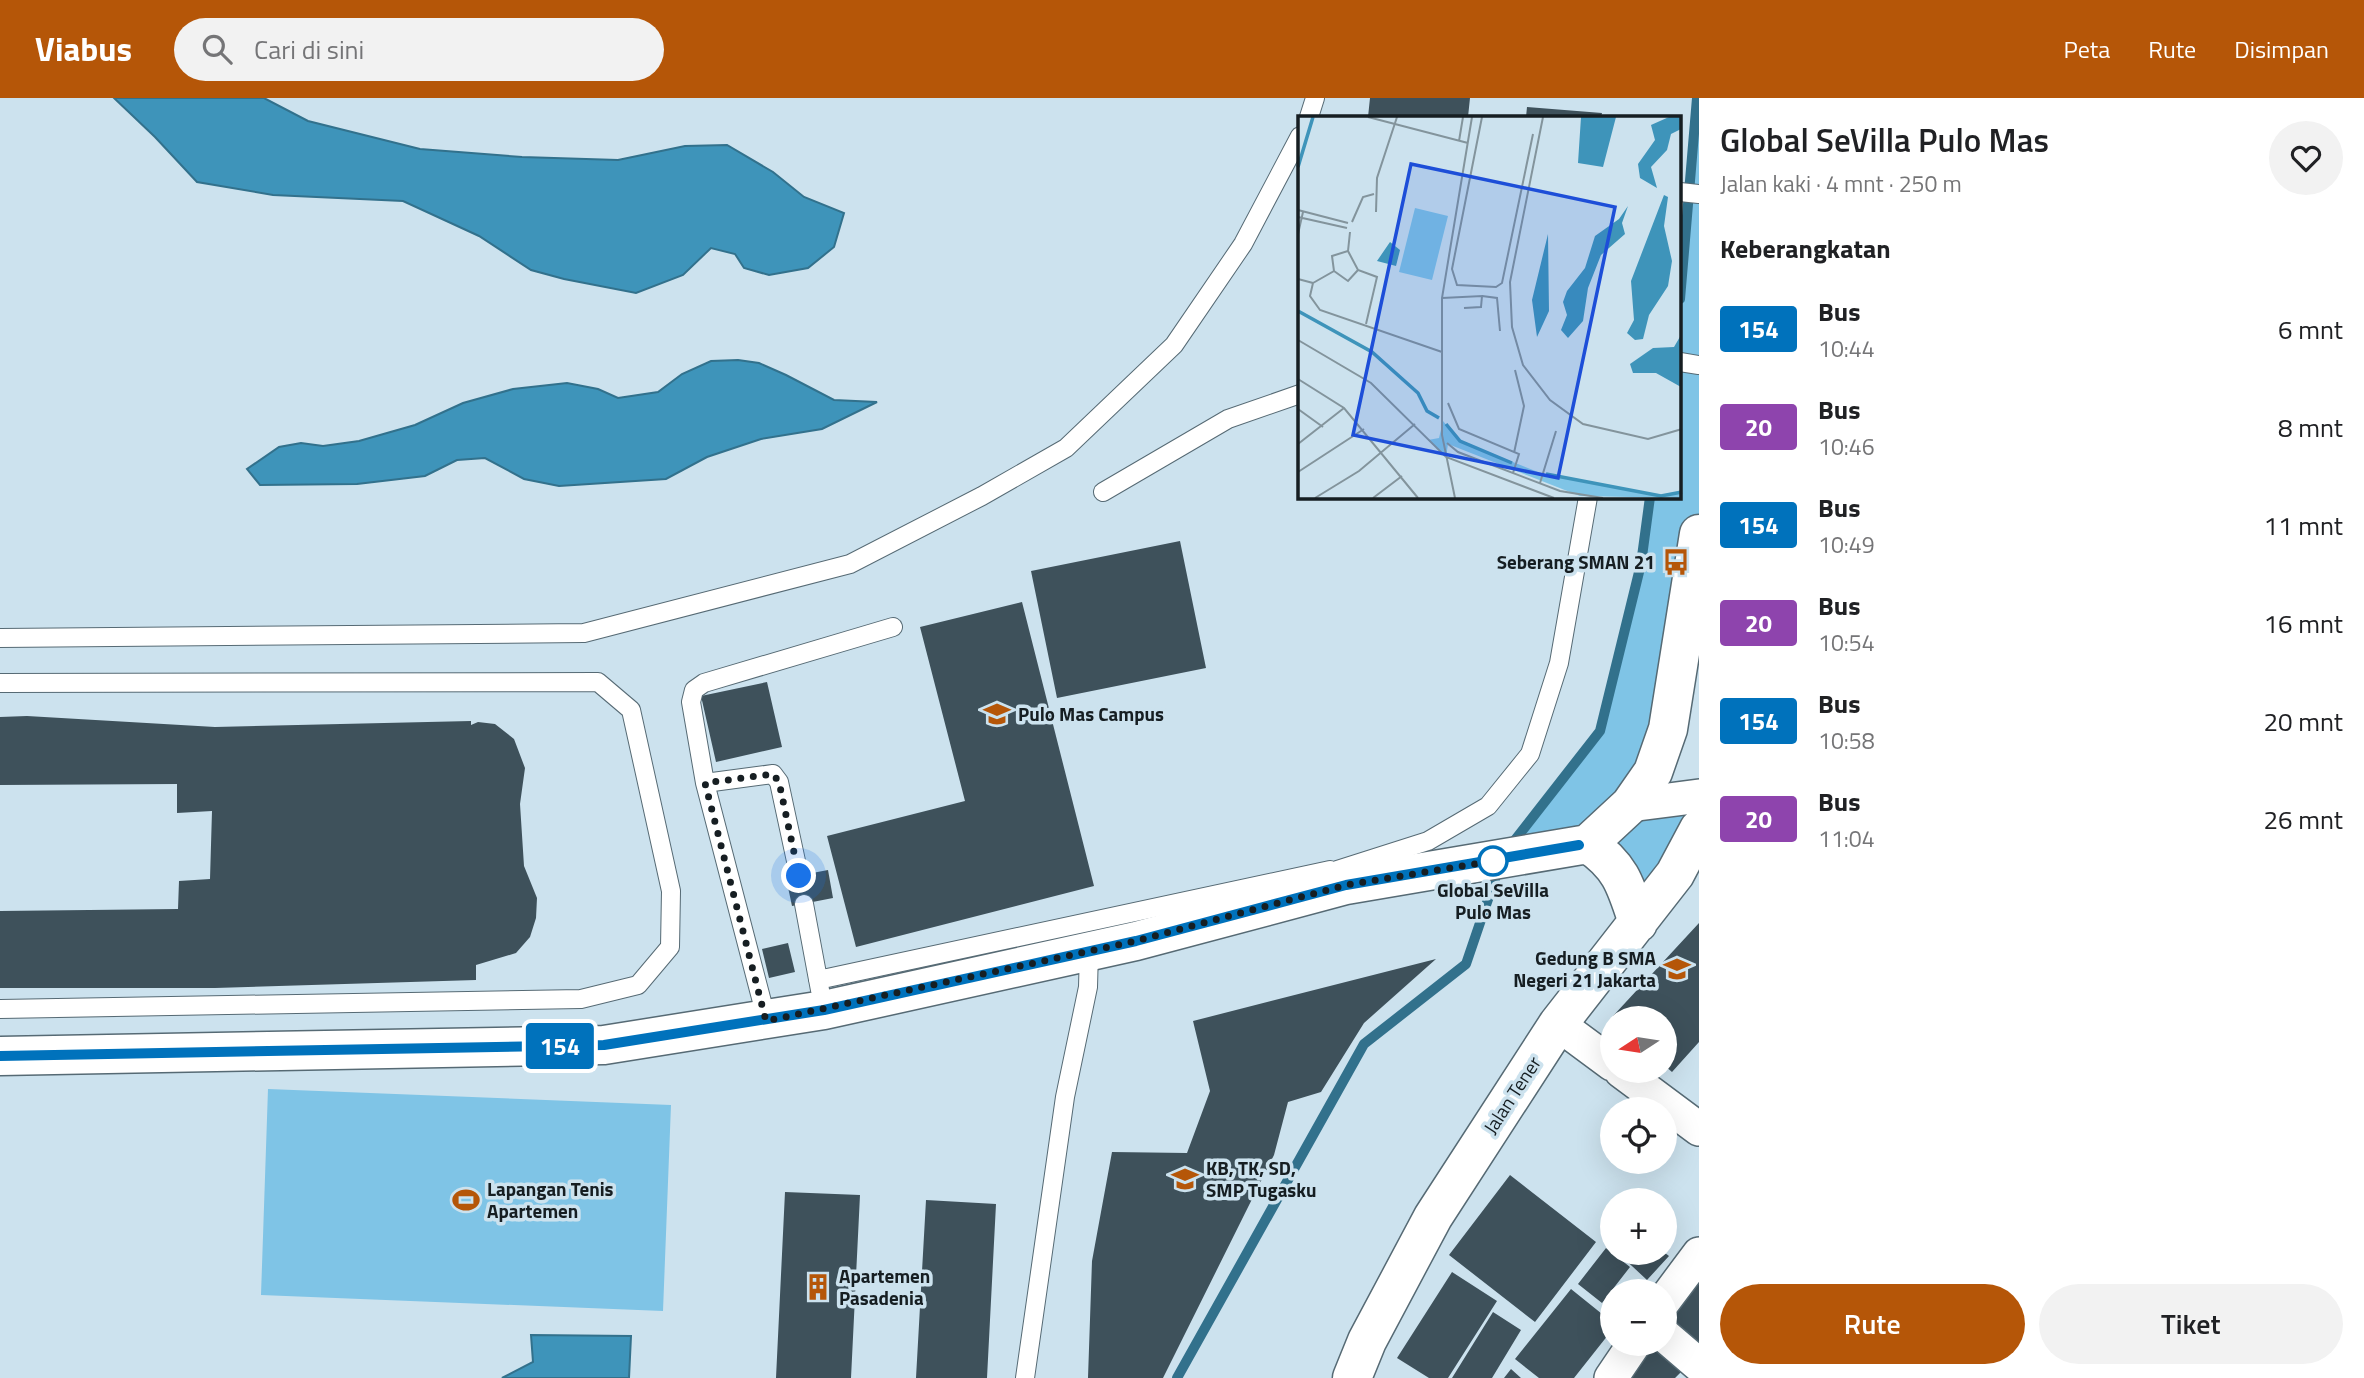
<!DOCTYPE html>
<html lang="id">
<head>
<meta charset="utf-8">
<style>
	:root { --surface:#fff; --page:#f2f2f2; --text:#202124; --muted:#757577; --accent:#b55608 }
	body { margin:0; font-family:"Titillium Web",sans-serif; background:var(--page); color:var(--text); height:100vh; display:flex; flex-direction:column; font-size:26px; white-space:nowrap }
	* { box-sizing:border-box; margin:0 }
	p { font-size:23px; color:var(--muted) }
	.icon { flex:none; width:38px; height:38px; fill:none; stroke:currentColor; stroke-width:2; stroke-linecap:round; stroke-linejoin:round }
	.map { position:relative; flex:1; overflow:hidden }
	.panel { display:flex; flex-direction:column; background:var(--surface); width:665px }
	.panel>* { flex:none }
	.badge { padding:0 14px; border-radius:5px; font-size:24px; line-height:46px }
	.needle { width:46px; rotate:258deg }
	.fabs { position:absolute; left:1600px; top:908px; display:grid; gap:14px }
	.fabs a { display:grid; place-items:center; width:77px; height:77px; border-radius:50%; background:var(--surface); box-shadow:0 7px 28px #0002; font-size:35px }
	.you { position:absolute; width:35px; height:35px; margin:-18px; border:5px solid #fff; border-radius:50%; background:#1a73e8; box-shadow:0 0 0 10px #1a73e833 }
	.map>.badge { position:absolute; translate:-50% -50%; box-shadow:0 0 0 4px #fff }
	h2 { padding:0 21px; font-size:26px; line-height:63px }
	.round { display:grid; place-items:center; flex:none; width:74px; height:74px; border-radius:37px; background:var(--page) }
	.summary { display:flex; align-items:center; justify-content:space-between; height:119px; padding:0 21px }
	h1 { font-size:33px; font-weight:600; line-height:52px }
	.button { display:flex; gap:14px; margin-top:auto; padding:14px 21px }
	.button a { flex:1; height:80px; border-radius:42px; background:var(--accent); color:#fff; font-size:28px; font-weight:600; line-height:80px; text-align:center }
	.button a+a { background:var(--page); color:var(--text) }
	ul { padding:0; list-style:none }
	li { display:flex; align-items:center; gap:21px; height:98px; padding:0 21px }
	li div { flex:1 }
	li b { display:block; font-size:26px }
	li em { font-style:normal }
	li .badge { min-width:77px; font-weight:700; text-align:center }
	header { display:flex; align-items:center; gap:42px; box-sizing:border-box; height:98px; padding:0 35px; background:var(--accent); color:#fff }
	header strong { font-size:33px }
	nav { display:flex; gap:38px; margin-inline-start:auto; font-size:24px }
	.search { width:490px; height:63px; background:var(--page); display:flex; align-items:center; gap:18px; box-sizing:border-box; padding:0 24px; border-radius:38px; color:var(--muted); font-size:26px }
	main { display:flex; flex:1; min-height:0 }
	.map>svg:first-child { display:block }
	.green { fill:#7fc4e6 }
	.water { fill:#3e94ba; stroke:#32718c; stroke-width:2 }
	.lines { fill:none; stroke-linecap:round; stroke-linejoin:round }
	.stream { stroke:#32718c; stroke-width:10 }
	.building { fill:#3e515b }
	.lane-casing { stroke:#566a74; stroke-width:20 }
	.street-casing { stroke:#566a74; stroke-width:36 }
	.secondary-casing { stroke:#566a74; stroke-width:41 }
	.lane { stroke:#fff; stroke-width:18 }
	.street { stroke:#fff; stroke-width:33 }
	.secondary { stroke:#fff; stroke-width:38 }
	.line-casing { stroke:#fff; stroke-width:16 }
	.line { stroke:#0072bc; stroke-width:10 }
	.walk { stroke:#161e22; stroke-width:7; stroke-dasharray:0 12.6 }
	.stop-dot { fill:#fff; stroke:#0072bc; stroke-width:3.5 }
	.labels { text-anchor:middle; stroke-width:7; stroke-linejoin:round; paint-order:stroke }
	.poi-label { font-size:19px; font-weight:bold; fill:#161e22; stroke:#cce2ee; text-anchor:start }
	.stop-label { font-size:19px; font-weight:bold; fill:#161e22; stroke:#cce2ee }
	.street-label { font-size:19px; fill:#161e22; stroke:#cce2ee }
	.inset-river { fill:none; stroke:#3e94ba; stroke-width:3.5 }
	.inset-road { fill:none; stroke:#83949c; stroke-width:2 }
	.view { fill:#1d4ed8; fill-opacity:0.15; stroke:#1d4ed8; stroke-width:3.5 }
	.inset-edge { fill:none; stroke:#161e22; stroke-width:3.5 }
</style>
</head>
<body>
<header>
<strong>Viabus</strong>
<div class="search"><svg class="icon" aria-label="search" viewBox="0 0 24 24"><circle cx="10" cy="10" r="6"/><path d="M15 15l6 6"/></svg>Cari di sini</div>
<nav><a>Peta</a><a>Rute</a><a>Disimpan</a></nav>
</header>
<main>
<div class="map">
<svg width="1699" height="1280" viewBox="0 0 1699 1280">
	<rect width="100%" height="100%" fill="#cce2ee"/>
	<path class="green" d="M1694 0H1699V436L1631 706 1699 698 1638 825 1609 760 1502 759 1600 633 1641 466 1651 399H1680V202L1691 95Z
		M268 991 671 1007 663 1213 261 1197Z"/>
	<path class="water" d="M114 0H264L308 23 420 51 522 59 618 62 685 48 727 47 773 74 804 99 844 115 834 149 808 170 769 177 744 170 735 156 711 150 683 177 636 195 564 181 531 172 479 138 403 103 273 97 197 84 155 39Z
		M738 262 759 265 786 277 834 302 877 304 822 331 761 341 707 359 666 381 559 388 524 381 485 360 457 362 425 378 357 386 260 387 247 371 279 349 301 345 323 348 359 343 415 327 463 305 513 291 567 285 598 291 618 300 658 294 682 276 711 263Z
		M531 1237 631 1238 629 1280H502L533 1264Z"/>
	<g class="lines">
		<path class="stream" d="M1680 201 1697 0
			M1511 747 1600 633 1641 466 1650 399
			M1177 1280 1364 946 1466 866 1498 772"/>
	</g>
	<path class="building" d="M1370 0H1470L1468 19H1368Z
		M1527 9 1602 15 1601 19H1526Z
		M1180 443 1206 570 1057 600 1031 473Z
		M1022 504 1094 788 856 849 827 738 965 703 920 529Z
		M767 584 782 649 716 664 701 598Z
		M27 618 215 629 471 623V627L478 624 495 626 514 641 525 670 520 706 524 768 537 800 536 820 530 839 516 855 476 867V882L215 890H0V813L178 811 179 783 210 781 212 713 177 715V686L0 687V619Z
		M828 772 833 800 792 808 786 780Z
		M1699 825V944L1672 974 1664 967V920H1616L1613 918Z
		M788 845 795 874 769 880 762 851Z
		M1436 861 1364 925 1321 994 1288 1004 1274 1057 1163 1280H1088L1092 1163 1112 1054 1187 1055 1210 993 1193 923Z
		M1510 1077 1596 1144 1535 1224 1449 1157Z
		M785 1094 860 1097 851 1280H776Z
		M926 1102 996 1106 987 1280H916Z
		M1606 1150 1630 1169 1602 1205 1578 1186Z
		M1618 1155H1665L1669 1158 1647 1182Z
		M1452 1174 1497 1203 1448 1280H1429L1397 1260Z
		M1699 1182V1252L1664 1222Z
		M1571 1191 1612 1224V1232L1574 1280H1539L1515 1261Z
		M1493 1214 1521 1232 1492 1280H1452Z
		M1646 1246H1658L1685 1270 1675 1280H1631L1622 1272Z
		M1511 1271 1521 1280H1504Z"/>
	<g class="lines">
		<defs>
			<path id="lane" d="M1309 19 1315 0
				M1680 94 1699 96
				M1680 264 1699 267
				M1103 394 1228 321 1300 296
				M0 540 584 535 850 466 982 398 1066 350 1174 247 1243 146 1300 38
				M0 585 598 584 631 612 671 793 670 849 638 887 581 901 0 911
				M705 685 691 604 694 592 704 585 893 529
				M1337 772 1428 743 1488 708 1530 656 1559 565 1588 399
				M804 806 820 892
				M818 882 1330 772
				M767 923 705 685 773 676 779 684 799 777
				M1025 1280 1065 999 1088 889 1089 853"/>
			<path id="street" d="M1630 707 1699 698
				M1558 926 1612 966
				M1621 973 1699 1031
				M1664 1203 1699 1156
				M1664 1237 1699 1267
				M1611 1280 1634 1246"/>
			<path id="secondary" d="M1588 746C1621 768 1626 788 1638 825
				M0 958 604 947 824 912 1136 843 1346 787 1588 746 1630 707 1653 674 1668 631 1699 436
				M1352 1280 1367 1243 1433 1119 1558 926 1675 776 1699 731"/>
		</defs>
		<use href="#lane" class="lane-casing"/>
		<use href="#street" class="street-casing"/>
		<use href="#secondary" class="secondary-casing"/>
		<use href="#lane" class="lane"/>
		<use href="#street" class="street"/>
		<use href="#secondary" class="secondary"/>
	</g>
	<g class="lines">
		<defs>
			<path id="line" d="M0 958 604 947 824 912 1136 843 1346 787 1579 747"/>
		</defs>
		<use href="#line" class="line-casing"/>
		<use href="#line" class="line"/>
		<path class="walk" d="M799 778 779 684 773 676 705 685 766 923 1136 843 1346 787 1493 763"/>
	</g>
	<defs>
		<symbol id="bus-bare" viewBox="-9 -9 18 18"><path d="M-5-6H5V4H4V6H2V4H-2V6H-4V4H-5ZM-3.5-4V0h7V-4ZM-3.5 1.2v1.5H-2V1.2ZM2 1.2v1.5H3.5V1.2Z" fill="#b55608" stroke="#cce2ee" stroke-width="2.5" paint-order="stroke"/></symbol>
		<symbol id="university-bare" viewBox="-9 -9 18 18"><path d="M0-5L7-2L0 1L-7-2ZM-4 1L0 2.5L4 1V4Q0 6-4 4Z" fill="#b55608" stroke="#cce2ee" stroke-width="2.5" paint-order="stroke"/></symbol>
		<symbol id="school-bare" viewBox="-9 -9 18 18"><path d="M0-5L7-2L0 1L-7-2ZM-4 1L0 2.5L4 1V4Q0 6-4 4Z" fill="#b55608" stroke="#cce2ee" stroke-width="2.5" paint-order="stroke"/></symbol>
		<symbol id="stadium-bare" viewBox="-9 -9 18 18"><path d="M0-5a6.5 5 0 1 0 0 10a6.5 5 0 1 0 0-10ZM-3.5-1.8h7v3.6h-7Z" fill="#b55608" stroke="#cce2ee" stroke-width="2.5" paint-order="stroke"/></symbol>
		<symbol id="building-bare" viewBox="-9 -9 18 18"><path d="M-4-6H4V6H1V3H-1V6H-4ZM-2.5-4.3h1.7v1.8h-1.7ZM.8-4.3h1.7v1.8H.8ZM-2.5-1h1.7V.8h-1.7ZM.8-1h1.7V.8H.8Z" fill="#b55608" stroke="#cce2ee" stroke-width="2.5" paint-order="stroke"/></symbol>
	</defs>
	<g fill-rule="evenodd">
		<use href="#bus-bare" x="1657" y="445" width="38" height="38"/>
		<use href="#university-bare" x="978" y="597" width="38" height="38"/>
		<use href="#school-bare" x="1658" y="852" width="38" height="38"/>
		<use href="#school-bare" x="1166" y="1062" width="38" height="38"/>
		<use href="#stadium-bare" x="447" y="1083" width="38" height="38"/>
		<use href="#building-bare" x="799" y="1170" width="38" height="38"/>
	</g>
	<circle class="stop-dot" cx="1493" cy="763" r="14"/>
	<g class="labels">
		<g class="poi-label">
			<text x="1655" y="471" text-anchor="end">Seberang SMAN 21</text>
			<text x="1018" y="623">Pulo Mas Campus</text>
			<text x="1656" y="867" text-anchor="end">Gedung B SMA<tspan x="1656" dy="22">Negeri 21 Jakarta</tspan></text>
			<text x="1206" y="1077">KB, TK, SD,<tspan x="1206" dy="22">SMP Tugasku</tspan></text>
			<text x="487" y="1098">Lapangan Tenis<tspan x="487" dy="22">Apartemen</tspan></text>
			<text x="839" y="1185">Apartemen<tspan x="839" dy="22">Pasadenia</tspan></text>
		</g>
		<g class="stop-label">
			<text x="1493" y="799">Global SeVilla<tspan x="1493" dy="22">Pulo Mas</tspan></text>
		</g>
		<g class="street-label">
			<text transform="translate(1512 997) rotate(-57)" y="7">Jalan Tener</text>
		</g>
	</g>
	<g transform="translate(1298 18)">
		<rect width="383" height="383" fill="#cce2ee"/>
		<path d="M117 92 150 100 134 164 101 156ZM145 305 162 325 245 358 363 380 383 376V382L282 380 150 328 148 341 130 324 141 322Z" fill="#7fc4e6"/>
		<path d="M283 1H318L305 51 280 47ZM371 1H383V13L373 18 369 34 353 51 359 72 342 62 340 48 357 24 353 9ZM366 79 370 81 366 110 374 145 370 170 351 199 345 223 337 224 329 217 336 204 333 165ZM330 90 324 107 327 118 303 139 290 172 285 205 270 222 263 214 269 199 265 186 269 175 287 152 297 120 321 103ZM250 118 251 195 239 221 234 184ZM92 126 102 134 98 150 79 145ZM383 219V271L358 257H335L332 248 355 232 376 231Z" fill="#3e94ba"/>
		<path class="inset-river" d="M0 51 15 1M0 195 74 236 120 277 129 295 141 302M148 308 162 325 214 347M248 358 363 380 384 376"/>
		<path class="inset-road" d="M70 1 170 27M184 1 154 153 159 169 198 171 204 167 235 18M245 1 212 166 214 211 225 249 252 284 285 308 350 323 384 313M161 25 165 1M0 94 50 107M78 96 79 62 99 1M0 101 49 112M54 106 65 81 76 78M0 118 5 96M50 135 60 154 79 161 68 208M36 155 50 165 60 154M0 163 15 167 12 180 22 194 144 236M15 167 36 155 34 140 50 135 52 116M184 180 199 182 202 215M144 182 184 180 183 191 166 192M0 224 73 267 148 341 256 382M0 263 46 292 120 382M150 287 161 313 221 338 215 357M0 293 25 311M149 327 160 336 262 375 305 382M0 328 46 292M216 337 226 290 217 254M0 356 66 313M242 367 258 315M17 382 61 355 117 308M75 382 104 360M157 382 144 319V182L174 1"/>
		<path class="view" d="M113 48 317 91 260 362 55 319Z"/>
		<rect width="383" height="383" class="inset-edge"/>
	</g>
</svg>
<div class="fabs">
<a><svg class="needle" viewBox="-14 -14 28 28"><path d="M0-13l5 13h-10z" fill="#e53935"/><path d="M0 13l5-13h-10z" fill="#757577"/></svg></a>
<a><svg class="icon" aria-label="locate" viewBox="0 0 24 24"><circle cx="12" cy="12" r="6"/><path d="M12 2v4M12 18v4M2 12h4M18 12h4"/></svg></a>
<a>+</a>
<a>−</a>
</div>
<div class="you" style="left:799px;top:778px"></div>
<b class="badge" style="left:560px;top:948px;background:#0072bc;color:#fff">154</b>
</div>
<section class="panel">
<div class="summary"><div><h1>Global SeVilla Pulo Mas</h1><p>Jalan kaki · 4 mnt · 250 m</p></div><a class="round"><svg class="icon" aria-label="heart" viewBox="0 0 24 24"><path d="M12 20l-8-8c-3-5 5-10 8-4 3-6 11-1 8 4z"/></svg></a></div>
<h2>Keberangkatan</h2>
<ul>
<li><span class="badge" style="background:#0072bc;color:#fff">154</span><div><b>Bus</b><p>10:44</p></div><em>6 mnt</em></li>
<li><span class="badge" style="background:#8e44ad;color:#fff">20</span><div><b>Bus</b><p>10:46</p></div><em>8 mnt</em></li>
<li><span class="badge" style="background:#0072bc;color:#fff">154</span><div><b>Bus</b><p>10:49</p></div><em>11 mnt</em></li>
<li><span class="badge" style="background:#8e44ad;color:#fff">20</span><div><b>Bus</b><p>10:54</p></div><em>16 mnt</em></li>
<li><span class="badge" style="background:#0072bc;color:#fff">154</span><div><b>Bus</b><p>10:58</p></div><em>20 mnt</em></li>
<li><span class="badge" style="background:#8e44ad;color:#fff">20</span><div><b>Bus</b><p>11:04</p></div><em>26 mnt</em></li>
</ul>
<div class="button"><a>Rute</a><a>Tiket</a></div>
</section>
</main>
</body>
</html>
